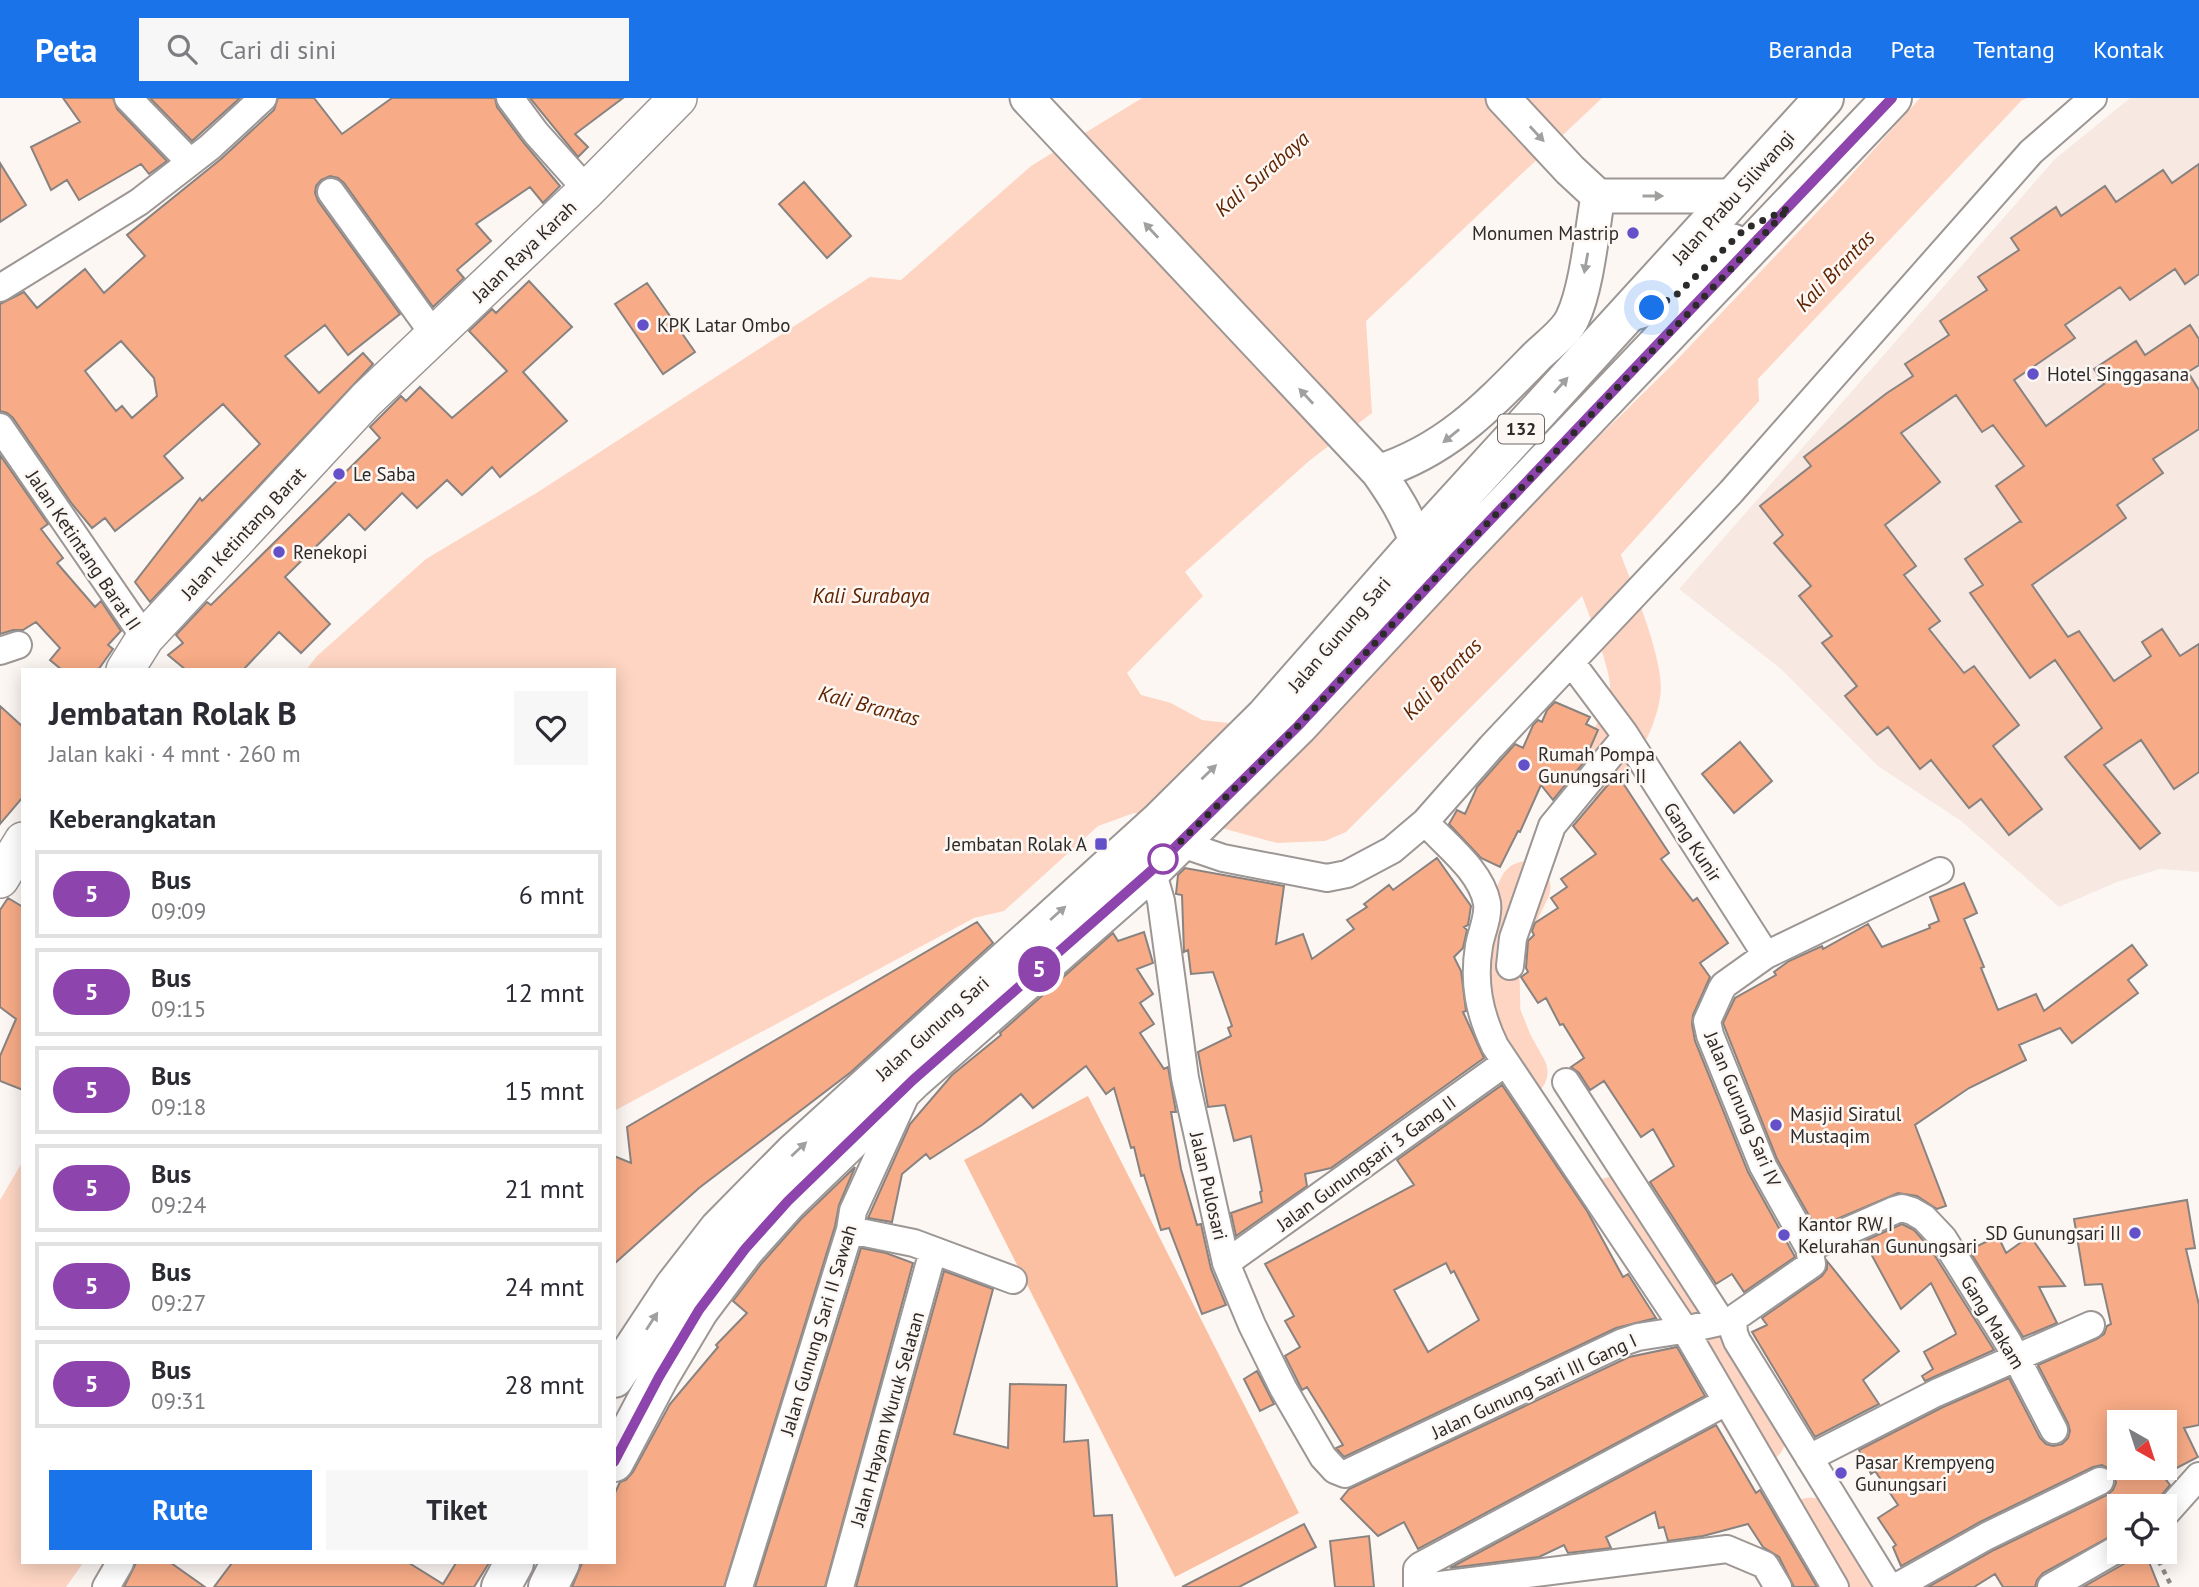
<!DOCTYPE html>
<html lang="id">
<head>
<meta charset="utf-8">
<style>
	:root { --surface:#fff; --page:#f7f7f7; --text:#2b2b33; --muted:#7c7c81; --line:#e1e1e2; --accent:#1a73e8 }
	body { margin:0; font-family:"PT Sans",sans-serif; background:var(--page); color:var(--text); height:100vh; display:flex; flex-direction:column; font-size:26px; white-space:nowrap }
	* { box-sizing:border-box; margin:0 }
	p { font-size:23px; color:var(--muted) }
	.icon { flex:none; width:38px; height:38px; fill:none; stroke:currentColor; stroke-width:2; stroke-linecap:round; stroke-linejoin:round }
	.map { position:relative; flex:1; overflow:hidden }
	.details { position:absolute; left:21px; top:570px; width:595px; height:896px; display:flex; flex-direction:column; background:var(--surface); border-radius:0px; box-shadow:0 4px 18px #0003 }
	.details>* { flex:none }
	.badge { padding:0 14px; border-radius:23px; font-size:24px; line-height:46px }
	.needle { width:46px; rotate:141deg }
	.tools { position:absolute; left:2107px; top:1312px; display:grid; gap:14px }
	.tools a { display:grid; place-items:center; width:70px; height:70px; border-radius:0px; background:var(--surface); box-shadow:0 4px 18px #0003; font-size:35px }
	.you { position:absolute; width:35px; height:35px; margin:-18px; border:5px solid #fff; border-radius:50%; background:#1a73e8; box-shadow:0 0 0 10px #1a73e833 }
	.map>.badge { position:absolute; translate:-50% -50%; box-shadow:0 0 0 4px #fff }
	h2 { padding:0 28px; font-size:26px; line-height:63px }
	.round { display:grid; place-items:center; flex:none; width:74px; height:74px; border-radius:0px; background:var(--page) }
	.head { display:flex; align-items:center; justify-content:space-between; height:119px; padding:0 28px }
	h1 { font-size:33px; font-weight:800; line-height:52px }
	.action { display:flex; gap:14px; margin-top:auto; padding:14px 28px }
	.action a { flex:1; height:80px; border-radius:0px; background:var(--accent); color:#fff; font-size:28px; font-weight:800; line-height:80px; text-align:center }
	.action a+a { background:var(--page); color:var(--text) }
	ul { padding:0; list-style:none }
	li { display:flex; align-items:center; gap:21px; height:88px; margin:0 14px 10px; padding:0 14px; border:4px solid var(--line); border-radius:0px }
	li div { flex:1 }
	li b { display:block; font-size:26px }
	li em { font-style:normal }
	li .badge { min-width:77px; font-weight:700; text-align:center }
	header { display:flex; align-items:center; gap:42px; box-sizing:border-box; height:98px; padding:0 35px; background:var(--accent); color:#fff }
	header strong { font-size:33px }
	nav { display:flex; gap:38px; margin-inline-start:auto; font-size:24px }
	.search { width:490px; height:63px; background:var(--page); display:flex; align-items:center; gap:18px; box-sizing:border-box; padding:0 24px; border-radius:0px; color:var(--muted); font-size:26px }
	.map>svg:first-child { display:block }
	.built { fill:#f7e9e2 }
	.green { fill:#fbbfa2 }
	.water { fill:#fdd5c2 }
	.lines { fill:none; stroke-linecap:round; stroke-linejoin:round }
	.river { stroke:#fdd5c2; stroke-width:51 }
	.building { fill:#f7ab86; stroke:#888380; stroke-width:2; fill-rule:evenodd }
	.minor-casing { stroke:#9c9694; stroke-width:30 }
	.tertiary-casing { stroke:#9c9694; stroke-width:37 }
	.secondary-casing { stroke:#9c9694; stroke-width:40 }
	.primary-casing { stroke:#9c9694; stroke-width:42 }
	.path { stroke:#8e8a89; stroke-width:4.5; stroke-dasharray:5 5; stroke-linecap:butt }
	.minor { stroke:#fff; stroke-width:26 }
	.tertiary { stroke:#fff; stroke-width:33 }
	.secondary { stroke:#fff; stroke-width:37 }
	.primary { stroke:#fff; stroke-width:38 }
	.oneway { fill:#a0a09f }
	.line-casing { stroke:#fff; stroke-width:16 }
	.line { stroke:#8e44ad; stroke-width:10 }
	.walk { stroke:#2d2b2a; stroke-width:7; stroke-dasharray:0 12.6 }
	.poi-dot { fill:#6451ca; stroke:#fdf7f4; stroke-width:2.5 }
	.stop-dot { fill:#fff; stroke:#8e44ad; stroke-width:3.5 }
	.labels { text-anchor:middle; stroke-width:5; stroke-linejoin:round; paint-order:stroke }
	.shield { fill:#fdf7f4; stroke:#6b6867; stroke-width:2 }
	.shield-label { font-size:18px; font-weight:bold; fill:#2d2b2a }
	.street-label { font-size:19px; fill:#2d2b2a; stroke:#fdf7f4 }
	.poi-label { font-size:19px; fill:#2d2b2a; stroke:#fdf7f4; text-anchor:start }
	.water-label { font-size:21px; font-style:italic; fill:#5f2400; stroke:#fdf7f4 }
</style>
</head>
<body>
<header>
<strong>Peta</strong>
<div class="search"><svg class="icon" aria-label="search" viewBox="0 0 24 24"><circle cx="10" cy="10" r="6"/><path d="M15 15l6 6"/></svg>Cari di sini</div>
<nav><a>Beranda</a><a>Peta</a><a>Tentang</a><a>Kontak</a></nav>
</header>
<div class="map">
<svg width="2199" height="1489" viewBox="0 0 2199 1489">
	<rect width="100%" height="100%" fill="#fdf7f4"/>
	<path class="built" d="M2130 0H2199V774L2160 771 2117 784 2059 809 1961 723 1878 668 1781 571 1679 491 2055 61Z"/>
	<path class="green" d="M1088 998 1299 1415 1175 1479 964 1062Z"/>
	<path class="water" d="M1142 0H1602L1366 223 1372 315 1309 363 1185 474 1203 498 1127 575 1141 597 1171 605 1202 622 1299 633 1673 266 1835 95 1920 0H2027L2022 2 1758 281 1759 303 1598 482 1346 734 1325 743 1277 745 1207 726 1134 715 1098 728 1004 813 974 820 614 1013V572H306L317 558 426 461 538 394 870 179 901 182 1031 68Z
		M23 1063V1465H83L66 1489H0V1102Z"/>
	<g class="lines">
		<path class="river" d="M1583 430C1595 464 1640 564 1635 595 1630 627 1612 652 1592 676
			M1522 974 1508 949 1495 917 1494 877 1502 836 1525 789
			M1613 1104 1715 1247 1737 1302 1760 1340
			M1811 1425 1850 1489"/>
	</g>
	<path class="building" d="M63 0H113L117 11 167 63 149 76 141 66 79 102 67 82 51 92 31 49 80 24Z
		M150 0H240L192 43Z
		M278 0H314L342 36 392 0H495L497 9 523 44 560 88 543 105 530 89 476 126 491 143 457 172 464 180 433 209 344 85 338 80 330 78 321 82 316 88 315 95 318 103 400 216 348 257 325 227 285 258 319 295 363 255 373 266 150 504 135 484 200 400 202 403 260 346 223 306 164 358 183 380 115 433 105 420 92 430 72 406 13 320 7 315 0 313V206L24 194 37 210 85 171 104 195 145 158 127 137 221 61 274 12ZM121 243 154 280 157 298 132 320 122 308 116 313 85 273Z
		M530 0H623L575 36 588 49 578 59Z
		M0 65 26 107 0 124Z
		M2199 66V176L2185 186 2175 171 2130 202 2120 189 2065 227 2075 240 2014 282 2046 328 2104 286 2094 271 2136 243 2145 257 2190 227 2199 241V267L2188 274 2199 292V331L2153 361 2163 375 2117 407 2126 420 2032 487 2068 539 2079 533 2114 583 2151 558 2142 544 2162 531 2180 558 2199 546V674L2174 691 2141 642 2104 667 2160 735 2140 751 2065 659 2102 630 2055 562 2030 580 1970 495 1983 487 1965 461 2019 424H2021L1996 388 2024 368 1993 327 1982 334 1956 297 1901 335 1940 384 1885 427 1916 468 1904 477 1940 523 1929 531 1964 575 1974 568 2019 627 1993 648 2042 711 2009 737 1981 701 1969 710 1931 662 1920 671 1888 629 1877 637 1845 598 1857 588 1822 545 1832 538 1799 498 1811 488 1774 445 1783 437 1760 408 1811 368 1804 359 1887 295 1913 278 1905 266 1949 237 1940 223 1987 192 1978 179 2019 152 2011 140 2056 109 2061 118 2105 88 2116 104 2163 72 2172 85Z
		M804 84 851 138 827 160 779 106Z
		M529 183 572 229 523 274 567 323 500 379 492 369 462 397 447 382 417 410 402 395 365 432 349 416 285 479 330 526 301 555 279 534 243 572H186L168 557 183 545 176 537 207 504 211 507 380 340 370 329 401 298 406 303 420 289 452 320 507 273 469 233 492 211 496 215Z
		M647 185 695 254 663 276 615 206Z
		M0 357 48 426 41 431 63 460 57 465 95 509 101 503 121 533 108 547 113 551 98 572H62L50 562 60 550 36 524 23 532H13L0 536Z
		M1555 604 1590 619 1586 626 1598 632 1584 664 1553 702 1541 687 1520 734 1518 733 1500 769 1481 760 1449 726 1457 712 1465 716 1477 689 1515 646 1523 650 1533 627 1538 622 1542 624 1547 612Z
		M0 608 23 629V699L0 726Z
		M1740 644 1772 683 1734 715 1702 676Z
		M1617 676 1669 755 1661 761 1693 803 1697 800 1728 845 1700 865 1710 879 1693 917 1692 926 1695 943 1748 1074 1795 1159 1744 1194 1732 1176 1716 1186 1650 1084 1674 1068 1653 1031 1641 1039 1604 983 1590 992 1579 975 1571 969 1584 960 1563 926 1560 927 1546 900 1538 905 1521 879 1528 874 1526 870 1528 843 1534 837 1532 833 1535 825 1558 810 1551 800 1567 789 1561 781 1596 756 1573 728Z
		M1437 760 1471 808 1468 827 1464 829 1467 832 1463 850 1454 859 1461 873 1466 913 1463 914 1484 960 1331 1070 1305 1076 1307 1088 1236 1138 1231 1115 1262 1104 1260 1094 1262 1093 1251 1038 1234 1043 1225 1007 1208 1009 1198 954 1231 938 1228 930 1232 928 1213 874 1191 876 1188 852 1184 854 1182 797 1176 796 1178 777 1185 770 1284 788 1276 846 1303 836 1312 861 1354 831 1347 822 1367 809 1364 806 1389 787 1393 792Z
		M1964 785 1977 815 1964 821 1984 869 1981 870 1998 912 2036 896 2044 913 2132 847 2147 867 2128 882 2138 895 2072 945 2060 930 2019 947 2026 962 1969 990 1915 1027 1946 1108 1937 1111 1917 1098 1898 1095 1816 1130 1777 1061 1723 925 1735 900 1776 877 1774 874 1789 863 1822 848 1823 851 1868 826 1882 849 1930 830 1929 827 1939 823 1930 799Z
		M8 800 23 809V992L0 983V958L16 921 0 909V812Z
		M977 824 993 845 851 974 699 1090 614 1166V1058L631 1065 627 1029Z
		M1144 834 1153 865 1137 871 1153 896 1140 905 1154 926 1140 935 1164 971 1168 969 1176 1014H1171L1181 1071 1197 1127 1201 1126 1211 1171 1226 1207 1202 1216 1169 1130 1161 1132 1144 1077 1141 1078 1134 1049 1131 1050 1114 990 1106 996 1086 968 1033 1010 1021 996 982 1027 930 1061 926 1056 902 1076 892 1124 868 1120 910 1026 952 977 1001 937 1000 935 1113 835 1118 843Z
		M1502 987 1587 1113 1623 1179 1628 1176 1656 1220 1616 1230 1344 1359 1336 1350 1343 1347 1307 1289 1302 1292 1285 1258 1300 1249 1285 1223 1294 1218 1265 1166 1414 1087 1397 1062ZM1446 1165 1451 1175 1454 1173 1479 1222 1428 1254 1394 1192Z
		M855 1069 839 1107 835 1128 724 1489H572L582 1465H614V1397L620 1384 626 1382 633 1374 670 1306 718 1249 716 1247 747 1215 733 1203 762 1165 801 1121Z
		M2187 1102 2195 1150 2186 1151 2199 1207V1327L2184 1330 2198 1359 2165 1376V1325H2119V1370H2157L2170 1387 2152 1409H2111L2117 1435 2043 1475 2037 1482 2035 1489H2003L1995 1476 1974 1489H1928L1994 1452 2107 1397 2113 1392 2116 1385 2114 1376 2108 1370 2102 1367 2093 1369 1980 1424 1901 1468 1893 1449 1896 1447 1878 1420 1898 1407 1875 1373 1871 1376 1859 1352 1943 1309 2009 1280 2040 1340 2046 1346 2053 1348 2062 1346 2068 1340 2070 1333 2068 1325 2038 1267 2097 1241 2104 1236 2107 1228 2111 1226 2102 1186 2085 1187 2074 1121Z
		M1902 1126 1914 1132 1930 1150 1994 1252 1925 1283 1922 1278 1933 1271 1924 1254 1956 1236 1955 1233 1931 1185 1901 1211 1864 1143Z
		M1998 1138 2006 1155 2030 1138 2065 1188 2039 1189 2057 1225 2023 1239 1969 1152Z
		M861 1150 886 1155 913 1165 825 1489H755Z
		M1827 1163 1899 1253 1863 1282 1879 1306 1815 1339 1752 1234 1767 1227 1762 1220 1822 1178 1827 1171Z
		M944 1173 993 1191 954 1336 1008 1350 1010 1286 1066 1287 1064 1344 1088 1342 1094 1418 1112 1417 1117 1489H856Z
		M1677 1249 1705 1298 1418 1451 1404 1424 1378 1438 1341 1401 1349 1391 1629 1259Z
		M1257 1273 1274 1306 1260 1313 1244 1281Z
		M1716 1327 1756 1395 1760 1392 1817 1489H1794L1779 1459 1763 1449 1748 1426 1703 1438 1668 1443 1664 1429 1659 1430 1655 1414 1606 1439 1611 1450 1568 1455 1564 1447 1539 1459 1450 1470Z
		M1304 1426 1316 1449 1239 1489H1182Z
		M1369 1438 1374 1489H1335L1330 1443Z
		M2134 1454H2145L2159 1489H2083L2127 1464Z
		M136 1465H171L205 1489H124Z
		M232 1465H409L443 1486 456 1465H489L474 1489H214Z"/>
	<g class="lines">
		<defs>
			<path id="minor" d="M128 0 190 64
				M510 0 536 35 587 92
				M331 94 435 238
				M0 190 139 104 210 49 263 0
				M0 329 145 540
				M0 553 18 547
				M1571 564 1624 635 1766 857
				M1425 724C1446 747 1481 773 1487 805 1489 819 1481 835 1479 848 1473 884 1479 915 1495 948L1685 1232 1835 1489
				M1179 745 1223 760 1327 780 1347 776 1392 752 1425 724 1491 649 1731 394 2031 54 2093 0
				M1152 772 1161 803 1185 980 1226 1165 1252 1227 1283 1290 1323 1359 1335 1372 1345 1376 1623 1244 1638 1239 1689 1231 1733 1221 1812 1166 1809 1150 1763 1068 1710 937 1707 923 1721 892 1724 887 1766 857 1940 773
				M1510 868 1513 840 1552 728 1626 638
				M1566 984 1721 1223
				M850 1132 914 1145 1013 1182
				M1809 1150 1895 1112 1902 1110 1912 1113 1924 1120 1943 1140 2008 1244 2054 1332
				M1226 1165 1505 965
				M1733 1221 1734 1235 1737 1243 1889 1489
				M1809 1360 1936 1295 2091 1227
				M2165 1416 2199 1378
				M106 1489 120 1465
				M739 1489 850 1132 853 1113 904 1001
				M840 1489 933 1153
				M1417 1489V1471L1420 1468 1726 1304
				M1424 1489 1727 1451 1765 1467 1778 1489
				M1896 1489 1987 1438 2100 1383
				M2051 1489 2119 1450"/>
			<path id="tertiary" d="M1027 0 1378 374C1395 398 1408 419 1417 446
				M1503 0 1570 72 1598 98H1733
				M1624 218 1652 210 1674 199 1733 143
				M1378 374C1447 352 1487 309 1537 258 1548 247 1567 234 1573 219 1587 189 1592 132 1598 98"/>
			<path id="secondary" d="M125 572 145 540 366 302 587 92 678 0
				M0 781 23 743"/>
			<path id="primary" d="M614 1280 674 1189 719 1131 794 1055 1161 722 1265 619 1417 446 1824 0
				M614 1364 659 1279 699 1212 745 1151 788 1103 913 982 1152 772 1298 628 1457 457 1892 0
				M501 1489 514 1465
				M548 1489 560 1465"/>
		</defs>
		<use href="#minor" class="minor-casing"/>
		<use href="#tertiary" class="tertiary-casing"/>
		<use href="#secondary" class="secondary-casing"/>
		<use href="#primary" class="primary-casing"/>
		<path class="path" d="M2154 1454 2172 1489"/>
		<use href="#minor" class="minor"/>
		<use href="#tertiary" class="tertiary"/>
		<use href="#secondary" class="secondary"/>
		<use href="#primary" class="primary"/>
	</g>
	<defs><path id="oneway-solid" d="M-6-.8H1V-3.2L6.5 0L1 3.2V.8H-6Z" transform="scale(1.75)"/></defs>
	<g class="oneway">
		<use href="#oneway-solid" transform="translate(1537 36) rotate(47)"/>
		<use href="#oneway-solid" transform="translate(1653 98)"/>
		<use href="#oneway-solid" transform="translate(1151 132) rotate(-133)"/>
		<use href="#oneway-solid" transform="translate(1586 165) rotate(100)"/>
		<use href="#oneway-solid" transform="translate(1561 287) rotate(-48)"/>
		<use href="#oneway-solid" transform="translate(1306 298) rotate(-133)"/>
		<use href="#oneway-solid" transform="translate(1451 338) rotate(141)"/>
		<use href="#oneway-solid" transform="translate(1209 674) rotate(-44)"/>
		<use href="#oneway-solid" transform="translate(1058 815) rotate(-42)"/>
		<use href="#oneway-solid" transform="translate(799 1051) rotate(-43)"/>
		<use href="#oneway-solid" transform="translate(652 1223) rotate(-57)"/>
	</g>
	<g class="lines">
		<defs>
			<path id="line" d="M614 1364 659 1279 699 1212 745 1151 788 1103 913 982 1152 772 1298 628 1457 457 1892 0"/>
		</defs>
		<use href="#line" class="line-casing"/>
		<use href="#line" class="line"/>
		<path class="walk" d="M1163 761 1298 628 1457 457 1789 110 1745 131 1674 199 1652 210"/>
	</g>
	<g class="poi-dot">
		<circle cx="1633" cy="135" r="7"/>
		<circle cx="643" cy="227" r="7"/>
		<circle cx="2033" cy="276" r="7"/>
		<circle cx="339" cy="376" r="7"/>
		<circle cx="279" cy="454" r="7"/>
		<circle cx="1524" cy="667" r="7"/>
		<rect x="1094" y="739" width="14" height="14" rx="3.5"/>
		<circle cx="1776" cy="1027" r="7"/>
		<circle cx="2135" cy="1135" r="7"/>
		<circle cx="1784" cy="1137" r="7"/>
		<circle cx="1841" cy="1375" r="7"/>
	</g>
	<circle class="stop-dot" cx="1163" cy="761" r="14"/>
	<g class="labels">
		<rect class="shield" x="1498" y="316.5" width="46" height="29" rx="5"/>
		<g class="shield-label">
			<text x="1521" y="337">132</text>
		</g>
		<g class="street-label">
			<text transform="translate(1733 99) rotate(-48)" y="7">Jalan Prabu Siliwangi</text>
			<text transform="translate(524 153) rotate(-44)" y="7">Jalan Raya Karah</text>
			<text transform="translate(243 435) rotate(-47)" y="7">Jalan Ketintang Barat</text>
			<text transform="translate(84 452) rotate(56)" y="7">Jalan Ketintang Barat II</text>
			<text transform="translate(1339 536) rotate(-49)" y="7">Jalan Gunung Sari</text>
			<text transform="translate(1693 744) rotate(57)" y="7">Gang Kunir</text>
			<text transform="translate(932 930) rotate(-42)" y="7">Jalan Gunung Sari</text>
			<text transform="translate(1743 1011) rotate(67)" y="7">Jalan Gunung Sari IV</text>
			<text transform="translate(1366 1065) rotate(-36)" y="7">Jalan Gunungsari 3 Gang II</text>
			<text transform="translate(1209 1088) rotate(77)" y="7">Jalan Pulosari</text>
			<text transform="translate(1993 1224) rotate(59)" y="7">Gang Makam</text>
			<text transform="translate(818 1232) rotate(-73)" y="7">Jalan Gunung Sari II Sawah</text>
			<text transform="translate(1534 1288) rotate(-25)" y="7">Jalan Gunung Sari III Gang I</text>
			<text transform="translate(887 1321) rotate(-74)" y="7">Jalan Hayam Wuruk Selatan</text>
		</g>
		<g class="poi-label">
			<text x="1619" y="142" text-anchor="end">Monumen Mastrip</text>
			<text x="657" y="234">KPK Latar Ombo</text>
			<text x="2047" y="283">Hotel Singgasana</text>
			<text x="353" y="383">Le Saba</text>
			<text x="293" y="461">Renekopi</text>
			<text x="1538" y="663">Rumah Pompa<tspan x="1538" dy="22">Gunungsari II</tspan></text>
			<text x="1087" y="753" text-anchor="end">Jembatan Rolak A</text>
			<text x="1790" y="1023">Masjid Siratul<tspan x="1790" dy="22">Mustaqim</tspan></text>
			<text x="1798" y="1133">Kantor RW I<tspan x="1798" dy="22">Kelurahan Gunungsari</tspan></text>
			<text x="2121" y="1142" text-anchor="end">SD Gunungsari II</text>
			<text x="1855" y="1371">Pasar Krempyeng<tspan x="1855" dy="22">Gunungsari</tspan></text>
		</g>
		<g class="water-label">
			<text transform="translate(1262 76) rotate(-41)" y="7">Kali Surabaya</text>
			<text transform="translate(1835 173) rotate(-46)" y="7">Kali Brantas</text>
			<text x="871" y="505">Kali Surabaya</text>
			<text transform="translate(1442 581) rotate(-46)" y="7">Kali Brantas</text>
			<text transform="translate(869 608) rotate(15)" y="7">Kali Brantas</text>
		</g>
	</g>
</svg>
<div class="tools">
<a><svg class="needle" viewBox="-14 -14 28 28"><path d="M0-13l5 13h-10z" fill="#e53935"/><path d="M0 13l5-13h-10z" fill="#7c7c81"/></svg></a>
<a><svg class="icon" aria-label="locate" viewBox="0 0 24 24"><circle cx="12" cy="12" r="6"/><path d="M12 2v4M12 18v4M2 12h4M18 12h4"/></svg></a>
</div>
<div class="you" style="left:1652px;top:210px"></div>
<b class="badge" style="left:1039px;top:871px;background:#8e44ad;color:#fff">5</b>
<section class="details">
<div class="head"><div><h1>Jembatan Rolak B</h1><p>Jalan kaki · 4 mnt · 260 m</p></div><a class="round"><svg class="icon" aria-label="heart" viewBox="0 0 24 24"><path d="M12 20l-8-8c-3-5 5-10 8-4 3-6 11-1 8 4z"/></svg></a></div>
<h2>Keberangkatan</h2>
<ul>
<li><span class="badge" style="background:#8e44ad;color:#fff">5</span><div><b>Bus</b><p>09:09</p></div><em>6 mnt</em></li>
<li><span class="badge" style="background:#8e44ad;color:#fff">5</span><div><b>Bus</b><p>09:15</p></div><em>12 mnt</em></li>
<li><span class="badge" style="background:#8e44ad;color:#fff">5</span><div><b>Bus</b><p>09:18</p></div><em>15 mnt</em></li>
<li><span class="badge" style="background:#8e44ad;color:#fff">5</span><div><b>Bus</b><p>09:24</p></div><em>21 mnt</em></li>
<li><span class="badge" style="background:#8e44ad;color:#fff">5</span><div><b>Bus</b><p>09:27</p></div><em>24 mnt</em></li>
<li><span class="badge" style="background:#8e44ad;color:#fff">5</span><div><b>Bus</b><p>09:31</p></div><em>28 mnt</em></li>
</ul>
<div class="action"><a>Rute</a><a>Tiket</a></div>
</section>
</div>
</body>
</html>
